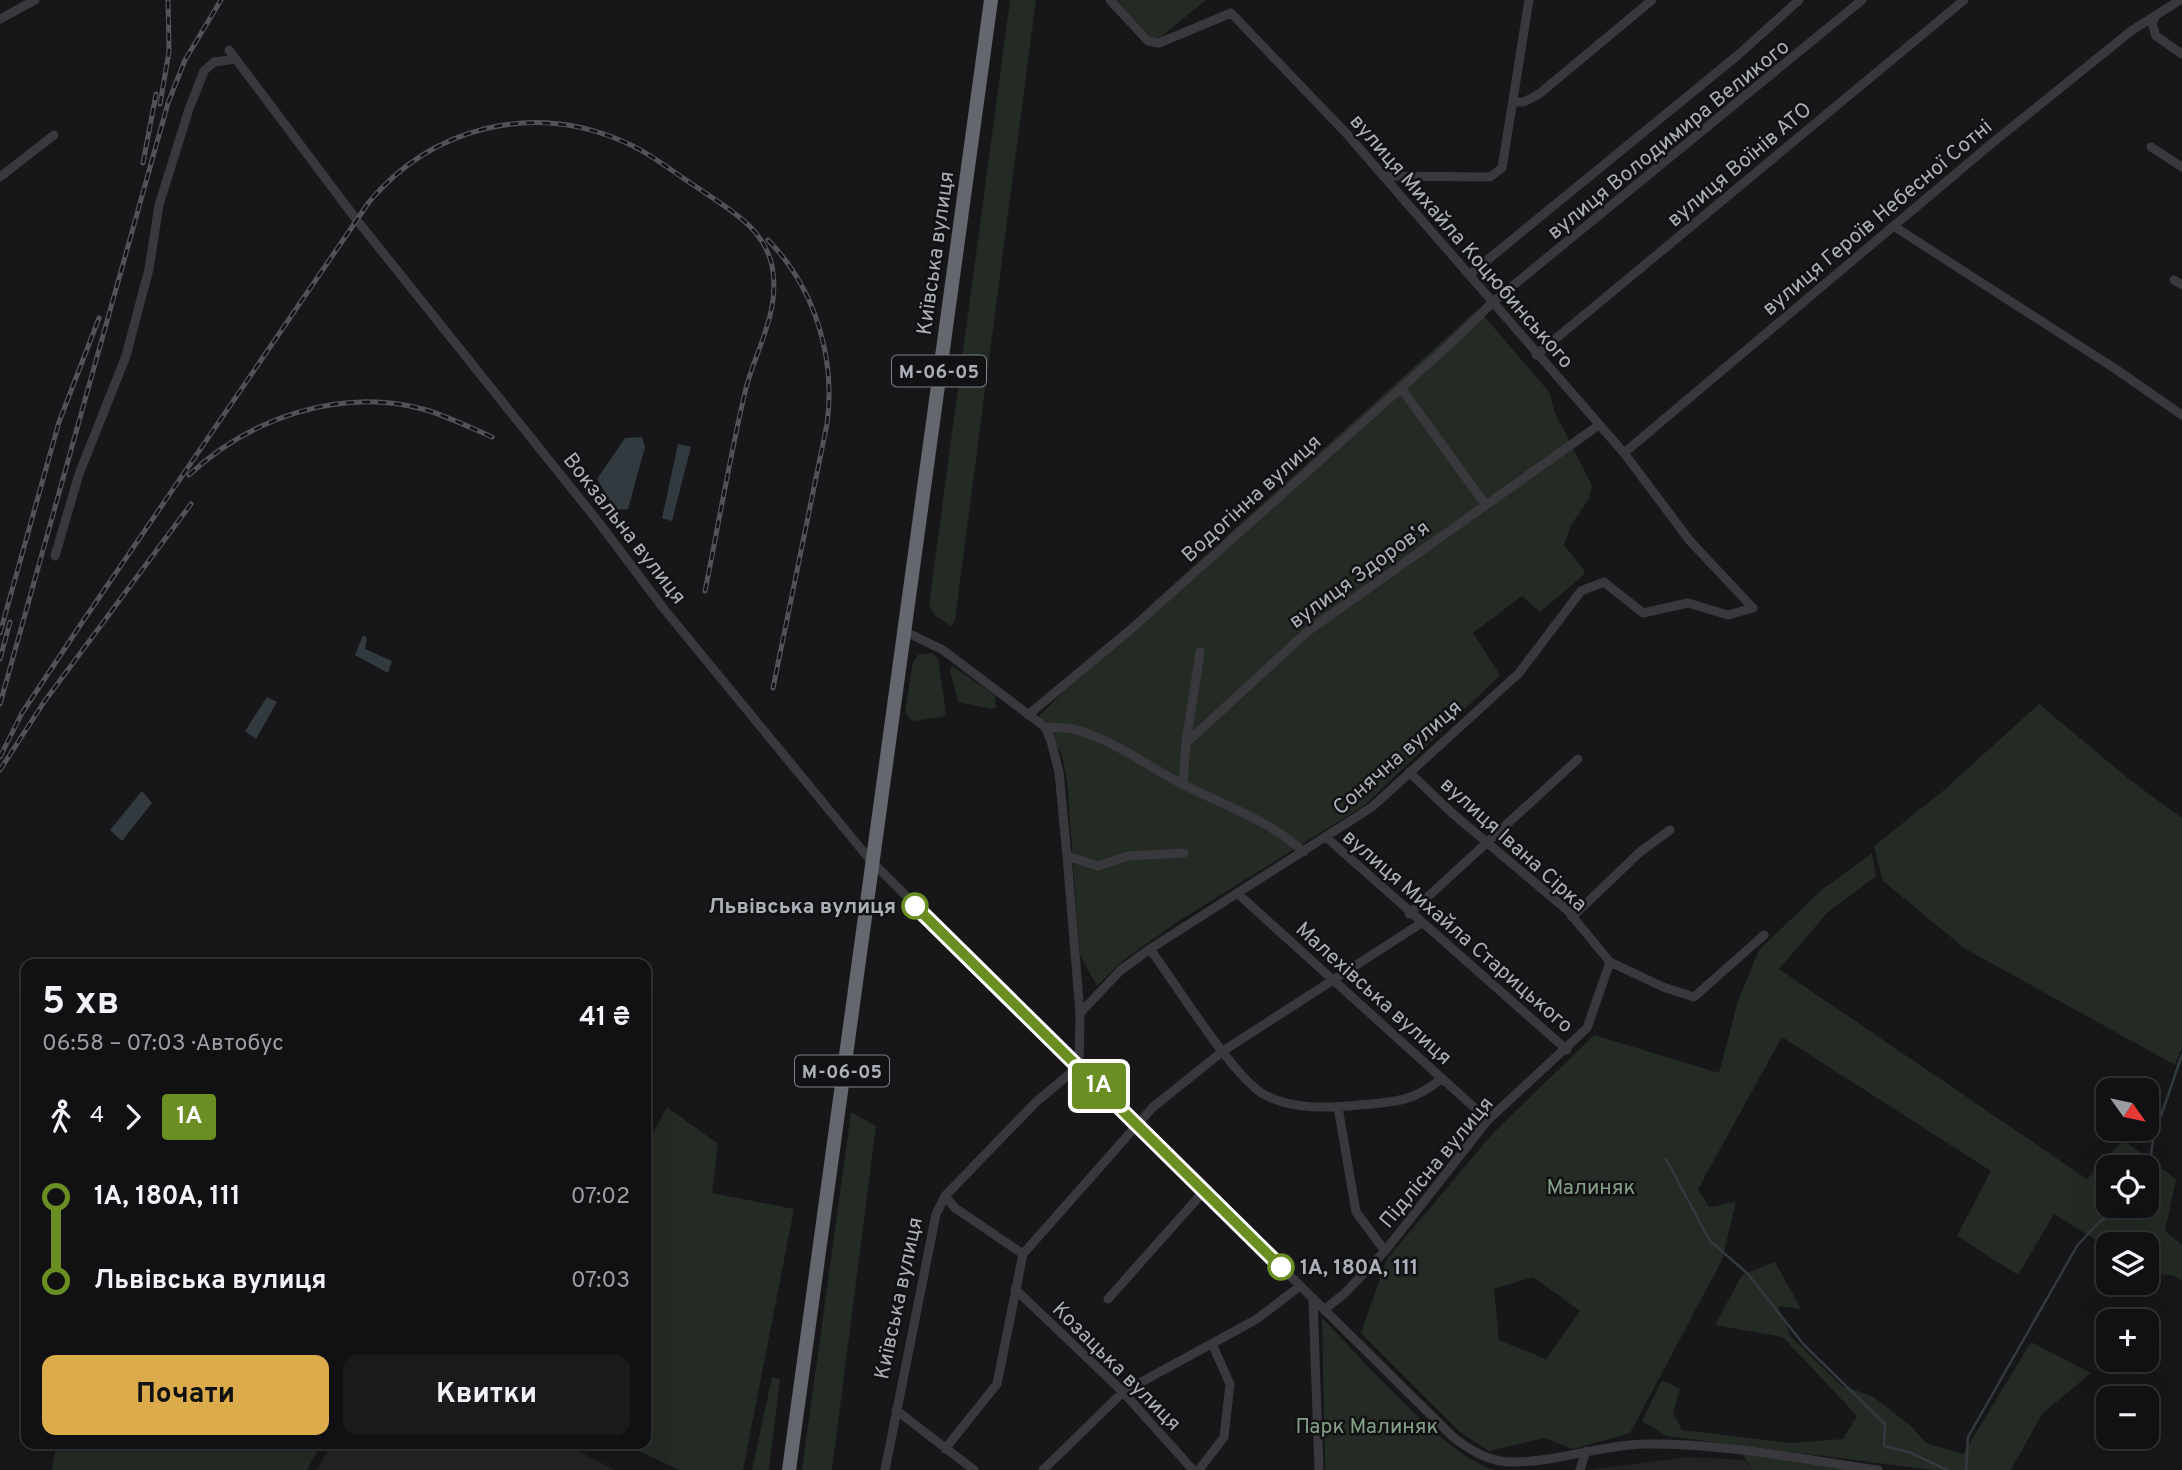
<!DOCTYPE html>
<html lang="uk">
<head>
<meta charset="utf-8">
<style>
	:root { --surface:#111113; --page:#1a1a1c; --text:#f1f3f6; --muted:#9c9da0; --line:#303133; --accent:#dcac4c }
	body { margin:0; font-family:Overpass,sans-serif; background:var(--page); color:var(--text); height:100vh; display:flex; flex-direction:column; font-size:26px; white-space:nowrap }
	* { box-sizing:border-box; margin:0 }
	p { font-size:23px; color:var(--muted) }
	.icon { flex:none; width:38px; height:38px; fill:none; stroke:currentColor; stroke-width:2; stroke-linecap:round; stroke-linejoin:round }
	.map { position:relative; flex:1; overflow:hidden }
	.panel { position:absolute; left:21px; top:959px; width:630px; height:490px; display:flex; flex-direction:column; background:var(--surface); border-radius:14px; box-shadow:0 7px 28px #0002,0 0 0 2px var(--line) }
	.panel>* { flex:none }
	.badge { padding:0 14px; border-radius:5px; font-size:24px; line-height:46px }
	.needle { width:46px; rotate:123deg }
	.fabs { position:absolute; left:2096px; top:1078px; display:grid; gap:14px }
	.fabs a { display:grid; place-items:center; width:63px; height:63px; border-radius:14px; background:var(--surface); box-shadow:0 7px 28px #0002,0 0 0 2px var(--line); font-size:35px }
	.map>.badge { position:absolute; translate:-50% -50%; box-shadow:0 0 0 4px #fff }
	.legs { display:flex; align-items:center; gap:10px; height:77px; padding:0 21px; font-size:23px }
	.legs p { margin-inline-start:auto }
	.overview { display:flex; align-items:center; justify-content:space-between; height:119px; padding:0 21px }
	h1 { font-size:38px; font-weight:700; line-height:52px }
	.primary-button { display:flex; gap:14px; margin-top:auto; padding:14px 21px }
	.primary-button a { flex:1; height:80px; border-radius:14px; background:var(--accent); color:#111; font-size:28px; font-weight:700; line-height:80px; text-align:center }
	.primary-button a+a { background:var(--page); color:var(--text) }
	ul { padding:0 21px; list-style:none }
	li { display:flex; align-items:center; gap:24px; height:84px; font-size:26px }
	li i { display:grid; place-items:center; width:10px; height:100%; margin:0 9px; background:currentColor }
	li i::after { content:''; width:18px; height:18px; margin:-9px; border:5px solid; border-radius:50%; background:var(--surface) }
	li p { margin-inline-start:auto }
	li:first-child i { background:linear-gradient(#0000 50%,currentColor 0) }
	li:last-child i { background:linear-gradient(currentColor 50%,#0000 0) }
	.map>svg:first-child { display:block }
	.built { fill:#232326 }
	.green { fill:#242a24; fill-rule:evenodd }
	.water { fill:#323a40 }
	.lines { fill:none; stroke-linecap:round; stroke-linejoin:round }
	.stream { stroke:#323a40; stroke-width:2.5 }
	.minor { stroke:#39393d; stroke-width:9 }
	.highway { stroke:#65676e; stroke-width:14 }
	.rail-casing { stroke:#525358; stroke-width:5 }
	.rail { stroke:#121214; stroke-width:2.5; stroke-dasharray:8; stroke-linecap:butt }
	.line-1-casing { stroke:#fff; stroke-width:16 }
	.line-1 { stroke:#6b8e23; stroke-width:10 }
	.stop-1-dot { fill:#fff; stroke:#6b8e23; stroke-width:3.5 }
	.labels { text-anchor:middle; stroke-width:5; stroke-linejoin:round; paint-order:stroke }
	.shield { fill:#121214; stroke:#7d8086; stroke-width:2 }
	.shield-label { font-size:19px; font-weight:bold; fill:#abafb7 }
	.street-label { font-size:21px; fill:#abafb7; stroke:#121214 }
	.stop-label { font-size:21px; font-weight:bold; fill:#abafb7; stroke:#121214; text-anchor:end }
	.park-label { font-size:21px; fill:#84a086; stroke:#121214 }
</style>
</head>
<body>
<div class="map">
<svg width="2182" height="1470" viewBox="0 0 2182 1470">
	<rect width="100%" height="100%" fill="#171719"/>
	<path class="built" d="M331 1444H565L615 1470H317Z
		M1687 1457 1745 1460 1752 1470H1587Z"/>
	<path class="green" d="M1010 0H1036L955 620 951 626 934 615 929 605Z
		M1116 0H1206L1161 37 1153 39Z
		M1478 309 1549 392 1555 413 1592 485 1589 499 1571 525 1564 545 1584 570V575L1540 612 1522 596 1473 633 1500 675 1365 805 1179 921 1126 958 1097 986 1080 955 1067 781 1062 755 1039 716 1156 600Z
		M933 653 938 659 946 713 943 717 912 721 905 712 913 662 918 655Z
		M952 666 995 695 996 708 991 709 958 702 950 670Z
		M2039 704 2130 780 2182 818V1047L2175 1065 1964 948 1883 881 1874 846 1944 790Z
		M1872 853 1876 876 1827 913 1779 969 2087 1179 2123 1140 2176 1179 2165 1231 2182 1245V1281L2175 1276 2147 1272V1244H2109V1248L2054 1214 2018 1275 1957 1236 1991 1171 1782 1037 1698 1189 1709 1207 1736 1202 1722 1260 1630 1433 1573 1449 1544 1438 1489 1451 1460 1432 1361 1333 1387 1259 1494 1132 1594 1035 1719 1073 1738 1001 1759 950 1819 892ZM2109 1167H2147V1206H2109ZM1533 1277 1580 1311 1546 1359 1499 1340 1494 1289Z
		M667 1107 718 1144 712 1193 794 1209 743 1470H679L624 1444H646V1146Z
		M851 1112 876 1126 832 1470H802Z
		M1775 1262 1801 1309 1778 1306 1790 1336 1842 1386 1872 1396 1911 1426 1926 1443 1963 1454 2031 1342 2091 1373 2042 1414 2011 1470H1933L1666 1436 1642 1421 1662 1380 1680 1389 1673 1413 1682 1430 1791 1443 1843 1439 1857 1416 1783 1337 1715 1325 1742 1275Z
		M1322 1318C1360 1356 1448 1459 1495 1470H1325Z
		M772 1377 780 1379 769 1470H752Z
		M56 1444H321L307 1470H52Z
		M1740 1450 1878 1470H1752Z"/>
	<path class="water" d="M642 437 645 447 628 509 616 510 597 479 625 438Z
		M678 444 691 447 672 521 662 518Z
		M363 635 367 638 365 649 392 661 388 673 355 655Z
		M267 697 277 702 256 739 245 731Z
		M142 791 152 803 122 841 110 830Z"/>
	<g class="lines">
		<path class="stream" d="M1666 1159 1710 1241 1747 1273 1804 1345 1885 1424 1884 1446 1909 1452 1947 1470
			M2147 1187 2153 1139 2182 1055
			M1966 1470 1968 1437 2077 1246 2100 1221 2136 1206"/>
		<path class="minor" d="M2156 15 2152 23 2156 36 2182 54
			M0 19 35 0
			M229 50 356 219 600 524 664 609 871 861 1453 1437C1470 1450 1489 1462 1511 1462 1553 1463 1600 1445 1644 1444 1722 1443 1801 1459 1878 1470
			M1513 102H1524L1539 94 1652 0
			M2151 147 2182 167
			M1383 176 1490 177 1502 168 1529 0
			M0 177 54 135
			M1895 227 2117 370 2182 415
			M1469 275 1738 55 1799 0
			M2174 280 2182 285
			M1536 355 1964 0
			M1401 388 1485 504
			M1624 453 1991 144 2131 31 2180 0
			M55 556 79 474 126 356 149 269 159 205 189 109 204 71 214 62 236 59
			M1028 715 1130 630 1447 347 1493 302 1862 0
			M1045 727C1055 728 1067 727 1077 730 1114 741 1148 766 1182 784 1225 806 1267 819 1304 852
			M1186 743 1200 652
			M1409 772 1452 813 1567 910 1610 962 1663 987 1694 997 1764 935
			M1183 784 1186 743 1308 631 1599 425
			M1327 838 1567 1050
			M1067 856 1098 866 1128 856 1184 853
			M1237 893 1488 1120
			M1409 914 1578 759
			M1572 917 1640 852 1670 830
			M1150 949C1174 981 1234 1079 1265 1095 1294 1110 1327 1108 1359 1105 1394 1102 1414 1102 1442 1078
			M1080 1013 1121 970 1150 949 1372 807 1519 673 1581 591 1604 582 1643 613 1688 603 1728 615 1753 608 1690 541 1624 453 1346 133 1231 13 1159 43 1148 41 1110 0
			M1338 1107 1356 1212 1385 1251
			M945 1196 955 1208 1023 1254
			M1015 1289 1123 1392 1193 1470
			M1108 1299 1204 1191
			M1313 1299 1319 1470
			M1324 1310 1345 1293 1385 1251 1488 1120 1587 1028 1610 962
			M896 1410 974 1470
			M945 1449 997 1384 1023 1254 1152 1108 1223 1051 1420 924
			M885 1470 936 1214 945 1196 1036 1102 1079 1066 1080 1013 1067 856 1059 772 1051 741 1045 727 943 650 904 631
			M1043 1470 1123 1392 1257 1319 1300 1286
			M1199 1470 1224 1437 1230 1384 1212 1344
			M1580 1470 1586 1451"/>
		<path class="highway" d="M789 1470 991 0"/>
		<defs>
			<path id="rail" d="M160 104 169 52 168 0
				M143 163 156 94
				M768 240C815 288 836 358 827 424L773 688
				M189 475C250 418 340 387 423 409 447 416 469 427 492 437
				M0 633 59 422 99 318
				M0 659 10 622
				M0 704 168 103 185 60 221 0
				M0 757 22 713 81 624 369 202C432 127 531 102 622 141 649 152 673 172 698 188 728 209 764 227 772 266 781 310 757 347 746 388 730 455 719 523 705 591
				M0 770 44 702 191 504"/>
		</defs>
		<use href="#rail" class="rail-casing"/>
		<use href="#rail" class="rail"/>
	</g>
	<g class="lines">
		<defs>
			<path id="line-1" d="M915 906 1281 1267"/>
		</defs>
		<use href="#line-1" class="line-1-casing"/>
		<use href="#line-1" class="line-1"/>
	</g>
	<g class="stop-1-dot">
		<circle cx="915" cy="906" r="12"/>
		<circle cx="1281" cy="1267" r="12"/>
	</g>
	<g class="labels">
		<g class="shield">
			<rect x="892" y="355.5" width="94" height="31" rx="5"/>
			<rect x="795" y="1055.5" width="94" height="31" rx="5"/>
		</g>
		<g class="shield-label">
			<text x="939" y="378">М-06-05</text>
			<text x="842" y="1078">М-06-05</text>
		</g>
		<g class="street-label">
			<text transform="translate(1668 139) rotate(-39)" y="7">вулиця Володимира Великого</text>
			<text transform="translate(1739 164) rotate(-40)" y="7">вулиця Воїнів АТО</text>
			<text transform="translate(1877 217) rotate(-40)" y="7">вулиця Героїв Небесної Сотні</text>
			<text transform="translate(1462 241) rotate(49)" y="7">вулиця Михайла Коцюбинського</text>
			<text transform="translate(935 253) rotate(-82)" y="7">Київська вулиця</text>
			<text transform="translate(1251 498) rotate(-42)" y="7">Водогінна вулиця</text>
			<text transform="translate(625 528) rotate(52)" y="7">Вокзальна вулиця</text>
			<text transform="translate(1359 574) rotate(-36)" y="7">вулиця Здоровʼя</text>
			<text transform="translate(1397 757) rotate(-41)" y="7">Сонячна вулиця</text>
			<text transform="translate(1514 844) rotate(42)" y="7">вулиця Івана Сірка</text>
			<text transform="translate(1458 931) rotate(41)" y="7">вулиця Михайла Старицького</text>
			<text transform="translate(1374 993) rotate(42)" y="7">Малехівська вулиця</text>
			<text transform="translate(1436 1162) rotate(-50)" y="7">Підлісна вулиця</text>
			<text transform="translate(898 1298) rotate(-78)" y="7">Київська вулиця</text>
			<text transform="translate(1117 1366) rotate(45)" y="7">Козацька вулиця</text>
		</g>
		<g class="stop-label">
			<text x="896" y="913">Львівська вулиця</text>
			<text x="1300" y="1274" text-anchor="start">1А, 180А, 111</text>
		</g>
		<g class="park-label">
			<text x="1591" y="1194">Малиняк</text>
			<text x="1367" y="1433">Парк Малиняк</text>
		</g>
	</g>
</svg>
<div class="fabs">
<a><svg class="needle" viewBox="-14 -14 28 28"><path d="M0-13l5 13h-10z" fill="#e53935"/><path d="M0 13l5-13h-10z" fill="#9c9da0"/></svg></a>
<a><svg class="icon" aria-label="locate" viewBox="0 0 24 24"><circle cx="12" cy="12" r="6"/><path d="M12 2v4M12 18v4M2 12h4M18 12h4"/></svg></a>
<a><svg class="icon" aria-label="layers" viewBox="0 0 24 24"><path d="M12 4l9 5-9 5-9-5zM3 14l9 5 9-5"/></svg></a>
<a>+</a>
<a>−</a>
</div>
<b class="badge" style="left:1099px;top:1086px;background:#6b8e23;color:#fff">1А</b>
<section class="panel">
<div class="overview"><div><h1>5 хв</h1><p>06:58 – 07:03 · Автобус</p></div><b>41 ₴</b></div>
<div class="legs"><svg class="icon" aria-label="walk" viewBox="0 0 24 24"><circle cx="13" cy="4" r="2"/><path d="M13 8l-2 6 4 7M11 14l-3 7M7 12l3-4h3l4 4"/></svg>4<svg class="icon" aria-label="forward" viewBox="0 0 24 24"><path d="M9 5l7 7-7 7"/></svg><b class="badge" style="background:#6b8e23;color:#fff">1А</b></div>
<ul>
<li><i style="color:#6b8e23"></i><b>1А, 180А, 111</b><p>07:02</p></li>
<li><i style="color:#6b8e23"></i><b>Львівська вулиця</b><p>07:03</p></li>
</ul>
<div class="primary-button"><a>Почати</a><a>Квитки</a></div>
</section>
</div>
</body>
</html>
